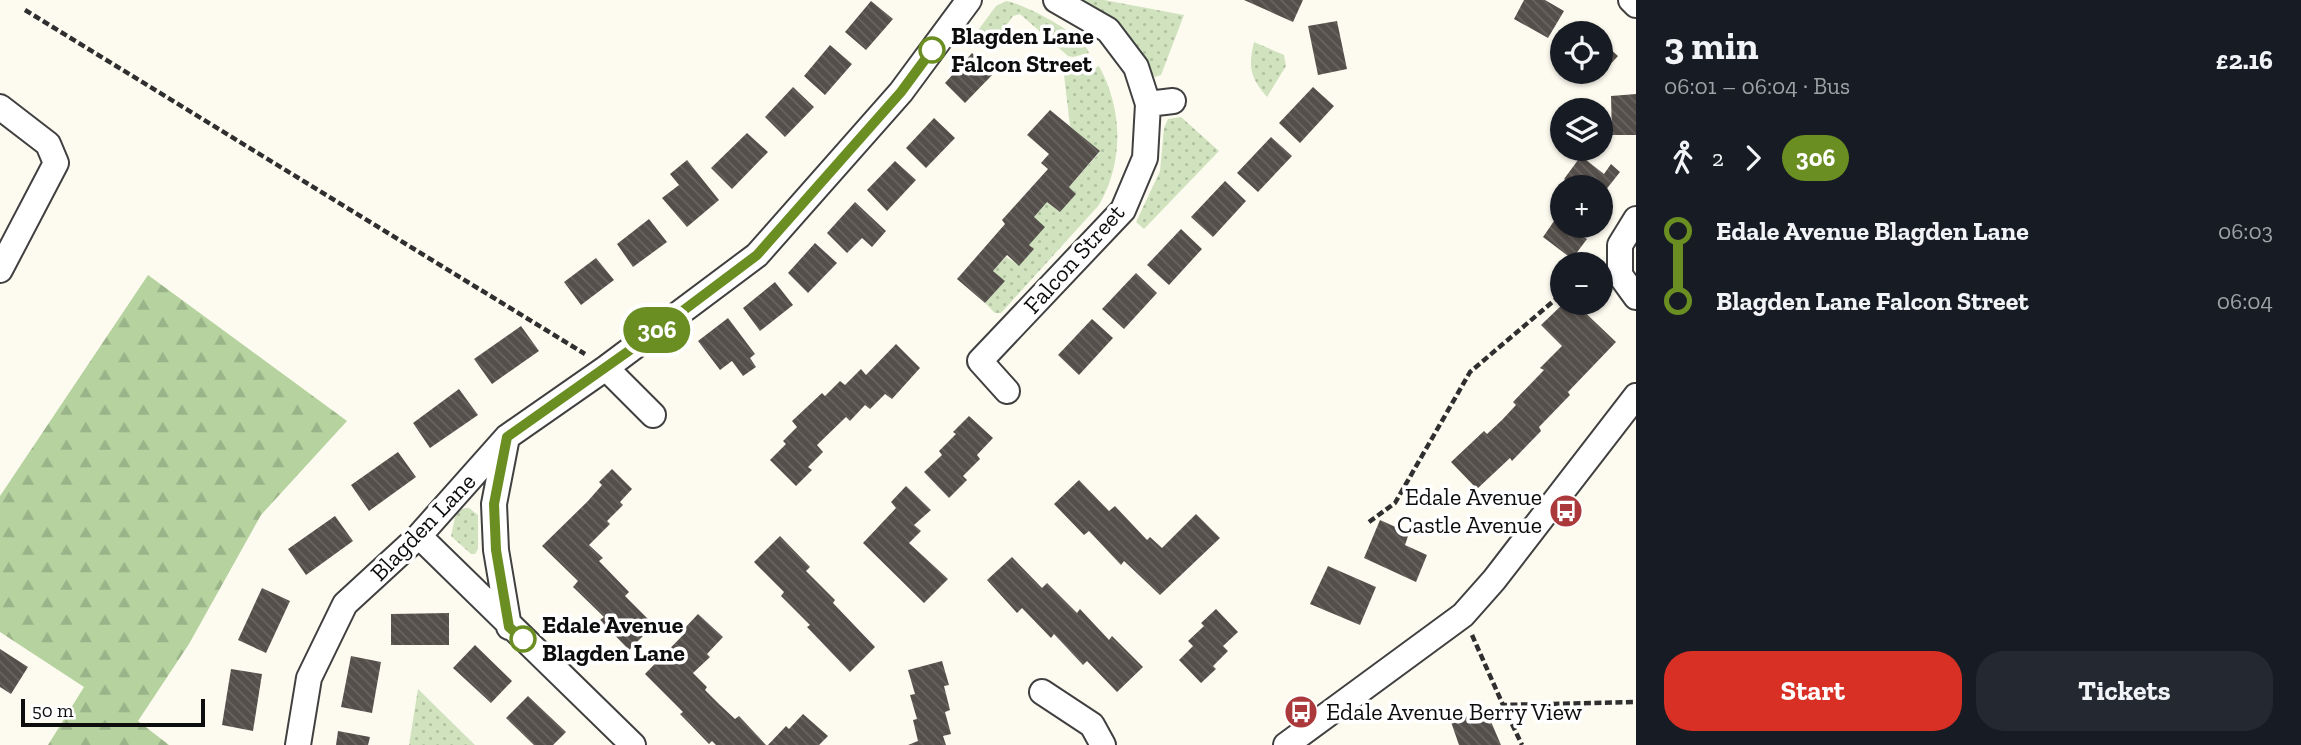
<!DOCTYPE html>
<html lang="en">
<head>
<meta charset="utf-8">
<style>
	:root { --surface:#171b24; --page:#242831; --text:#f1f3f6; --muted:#9ea1a6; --accent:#d93025 }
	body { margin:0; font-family:"Zilla Slab",serif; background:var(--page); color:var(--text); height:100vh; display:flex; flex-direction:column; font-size:26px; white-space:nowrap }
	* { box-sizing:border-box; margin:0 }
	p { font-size:23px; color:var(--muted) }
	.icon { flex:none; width:38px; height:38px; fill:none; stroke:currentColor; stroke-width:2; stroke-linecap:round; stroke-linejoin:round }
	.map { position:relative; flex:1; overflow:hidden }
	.details { display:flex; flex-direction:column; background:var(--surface); width:665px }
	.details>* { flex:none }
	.badge { padding:0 14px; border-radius:23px; font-size:24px; line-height:46px }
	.buttons { position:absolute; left:1550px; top:21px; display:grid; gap:14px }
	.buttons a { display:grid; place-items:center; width:63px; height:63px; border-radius:50%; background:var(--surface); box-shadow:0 2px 5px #0004; font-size:35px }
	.scale { position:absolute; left:21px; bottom:18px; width:184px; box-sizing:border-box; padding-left:7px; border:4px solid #0d0d0d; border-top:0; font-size:19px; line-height:24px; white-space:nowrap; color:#0d0d0d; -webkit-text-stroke:5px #fff; paint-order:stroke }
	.map>.badge { position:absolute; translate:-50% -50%; box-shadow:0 0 0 4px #fff }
	.legs { display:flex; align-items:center; gap:10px; height:77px; padding:0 28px; font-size:23px }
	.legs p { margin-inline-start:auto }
	.head { display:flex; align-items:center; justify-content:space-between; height:119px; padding:0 28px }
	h1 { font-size:38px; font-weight:700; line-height:52px }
	.action { display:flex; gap:14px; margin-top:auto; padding:14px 28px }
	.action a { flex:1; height:80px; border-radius:28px; background:var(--accent); color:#fff; font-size:28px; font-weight:700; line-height:80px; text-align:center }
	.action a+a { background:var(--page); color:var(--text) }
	ul { padding:0 28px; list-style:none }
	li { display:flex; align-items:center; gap:24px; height:70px; font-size:26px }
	li i { display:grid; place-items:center; width:10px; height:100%; margin:0 9px; background:currentColor }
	li i::after { content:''; width:18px; height:18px; margin:-9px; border:5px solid; border-radius:50%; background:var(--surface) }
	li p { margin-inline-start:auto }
	li:first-child i { background:linear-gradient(#0000 50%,currentColor 0) }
	li:last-child i { background:linear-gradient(currentColor 50%,#0000 0) }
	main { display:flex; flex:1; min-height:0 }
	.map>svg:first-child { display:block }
	.grass { fill:url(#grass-dots) }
	.forest { fill:url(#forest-firs) }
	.building { fill:url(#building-back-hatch) }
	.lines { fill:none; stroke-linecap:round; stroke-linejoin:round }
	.minor-casing { stroke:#404040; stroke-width:28 }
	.path { stroke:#2f2f2f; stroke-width:4.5; stroke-dasharray:7 3.5; stroke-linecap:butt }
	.minor { stroke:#fff; stroke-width:24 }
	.line-1-casing { stroke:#fff; stroke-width:16 }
	.line-1 { stroke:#6b8e23; stroke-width:10 }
	.stop-1-dot { fill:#fff; stroke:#6b8e23; stroke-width:3.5 }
	.labels { text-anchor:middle; stroke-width:7; stroke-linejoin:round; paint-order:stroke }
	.stop-label { font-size:24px; font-weight:bold; fill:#0d0d0d; stroke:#fff; text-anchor:start }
	.street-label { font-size:24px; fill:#0d0d0d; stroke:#fff }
	.poi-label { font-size:24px; fill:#0d0d0d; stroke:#fff; text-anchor:end }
</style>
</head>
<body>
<main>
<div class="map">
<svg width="1636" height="745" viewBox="0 0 1636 745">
	<defs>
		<pattern id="grass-dots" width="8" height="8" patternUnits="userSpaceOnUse" patternTransform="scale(1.75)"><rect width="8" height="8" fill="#d0e3be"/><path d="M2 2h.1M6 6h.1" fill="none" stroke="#b1c2a2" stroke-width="1.8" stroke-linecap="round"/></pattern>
		<pattern id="forest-firs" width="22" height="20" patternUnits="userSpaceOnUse" patternTransform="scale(1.75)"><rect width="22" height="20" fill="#b5d29f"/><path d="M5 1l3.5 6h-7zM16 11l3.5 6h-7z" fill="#9ab388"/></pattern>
		<pattern id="building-back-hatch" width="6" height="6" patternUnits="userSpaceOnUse" patternTransform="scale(1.75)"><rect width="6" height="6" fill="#554f4b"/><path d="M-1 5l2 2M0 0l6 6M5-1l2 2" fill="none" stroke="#686460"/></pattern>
	</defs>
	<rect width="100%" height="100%" fill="#fdfbf0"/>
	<path class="grass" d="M1082 0H1104L1184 15 1161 75 1155 77C1142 65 1138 47 1127 34 1115 20 1098 10 1082 0Z
		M1006 1C1023 3 1084 35 1089 53L1073 57 1068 56 1020 14 1013 16 989 50 973 37 996 6Z
		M1254 42 1284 55 1286 66 1267 97C1250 77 1248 68 1254 42Z
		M1099 66C1123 110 1124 161 1099 205L1001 313H995L985 303 1004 281 993 271 1006 257 1019 265 1034 249 1029 245 1034 217 1047 202 1060 212 1069 187 1100 152 1070 126 1064 75 1066 73 1085 72Z
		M1181 117 1219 151 1144 229 1136 222 1160 171 1164 128 1168 119Z
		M469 508 478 515V549L475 554H471L451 536 455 517 461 509Z
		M418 689 475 745H409Z"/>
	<path class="forest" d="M148 275 347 421 261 515 189 644 138 721 169 745H48L84 687 0 632V496Z"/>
	<path class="building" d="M1244 0H1303L1293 22Z
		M1524 0H1545L1564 11 1548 38 1514 19Z
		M871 1 893 19 866 50 845 32Z
		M1337 21 1347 69 1318 75 1308 26Z
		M1601 41 1618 56 1597 79 1588 72H1601Z
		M830 45 852 64 825 95 804 76Z
		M972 53 994 73 965 103 945 83Z
		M793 87 814 107 785 137 765 117Z
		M1313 87 1334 106 1300 143 1279 123Z
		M1636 94V135H1612L1611 96Z
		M1050 110 1100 151 1069 187 1076 194 1060 212 1047 202 1034 217 1045 227 1029 245 1034 249 1019 266 1007 255 993 271 1005 281 985 303 957 279 1005 224 1002 220 1048 169 1041 163 1049 154 1027 135Z
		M934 118 955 138 926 168 906 148Z
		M747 133 768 152 732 189 711 168Z
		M1271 137 1292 156 1258 192 1237 173Z
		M1581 156 1604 174 1611 164 1620 172 1601 196V187H1574L1564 179Z
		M687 160 719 200 687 227 662 198 679 185 670 174Z
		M895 161 916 180 887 211 867 190Z
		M1225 181 1246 201 1213 237 1191 217Z
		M855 202 886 231 872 247 862 238 847 253 827 233Z
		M1563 208V226H1585L1579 235 1587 239 1572 259 1543 237Z
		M649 219 667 242 633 267 617 244Z
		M1181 229 1202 249 1169 285 1147 265Z
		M815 243 837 263 808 293 788 273Z
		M596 258 614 280 581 305 564 282Z
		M1136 273 1157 293 1124 329 1102 309Z
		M775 282 793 305 760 331 743 308Z
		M1564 303H1575L1616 342 1568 392 1570 395 1539 427 1541 431 1512 461 1510 458 1477 489 1451 462 1484 431 1487 434 1502 420 1516 405 1513 402 1544 370 1540 368 1562 346 1541 325Z
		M728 318 755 354 750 358 756 367 743 376 732 361 720 370 698 341Z
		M1092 319 1113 338 1079 375 1058 355Z
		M521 326 539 351 492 384 474 359Z
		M896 344 920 368 892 399 885 394 870 409 865 405 850 421 846 417 817 445 823 452 808 467 812 470 796 486 770 460 786 444 783 441 797 427 792 421 822 393 825 396 840 381 845 385 861 369 866 375Z
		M459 389 478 415 430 448 413 423Z
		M969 416 993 438 977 455 980 459 963 476 967 480 949 498 924 472 942 455 939 451 956 434 953 432Z
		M398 452 416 477 369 511 351 485Z
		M612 469 632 489 620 502 623 505 607 521 610 524 589 545 603 558 599 561 629 592 625 596 654 625 629 650 600 620 604 617 573 587 578 581 542 546 588 501 602 485 599 482Z
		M1079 480 1109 511 1115 506 1147 540 1150 537 1162 548 1196 514 1220 538 1160 595 1124 561 1121 565 1089 531 1084 535 1054 504Z
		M906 486 931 510 914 525 921 531 909 543 948 579 924 603 863 543 896 508 891 502Z
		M335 516 353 541 306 575 288 549Z
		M1380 520 1409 533 1405 545 1427 555 1416 582 1364 558Z
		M780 536 810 567 806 571 835 600 833 603 875 647 850 672 807 627 810 625 781 596 784 592 754 562Z
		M1012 557 1042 588 1047 583 1077 613 1080 609 1109 640 1112 636 1143 667 1117 692 1087 661 1083 665 1054 634 1051 638 1022 608 1017 613 987 580Z
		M1328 566 1376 587 1360 625 1310 604Z
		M262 588 290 601 266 653 238 640Z
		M1216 609 1238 632 1223 646 1228 651 1213 666 1216 669 1201 683 1179 660 1193 646 1188 641 1204 626 1201 623Z
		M449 613V645H391V614Z
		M698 614 723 637 707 654 710 657 693 673 707 687 705 690 720 705 735 719 739 716 766 745H716L712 741 709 744 680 714 683 712 645 674 685 633 682 631Z
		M475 645 512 681 491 703 453 668Z
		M0 649 28 667 11 694 0 687Z
		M351 656 381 662 372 713 341 707Z
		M942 661 949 685 944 686 950 710 945 712 951 734 943 736 946 745H908L918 741 913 720 917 719 910 695 915 694 908 670Z
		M231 669 262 674 253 731 222 725Z
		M528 696 566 732 553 745H534L506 718Z
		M1486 710 1501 745H1459L1451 722Z
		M803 714 828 736 819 745H768L786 726 789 729Z
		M338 731 370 737 368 745H336Z"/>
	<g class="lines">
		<defs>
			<path id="minor" d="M1631 0 1636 5
				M1148 104 1173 101
				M0 107 48 144 56 163 0 270
				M1636 219 1620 245V275L1636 297
				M606 368 653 415
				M1007 391 980 361 1123 210 1145 158 1148 104 1136 67 1108 30 1056 0
				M507 437 494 504 496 550 509 627
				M419 536 633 745
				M1042 692 1092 725 1103 745
				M298 745 309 678 345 604 419 536 507 437 606 368 757 255 901 92 969 0
				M1286 745 1463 615 1494 580 1636 396"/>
		</defs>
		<use href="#minor" class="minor-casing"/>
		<path class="path" d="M25 10 585 354
			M1369 522 1395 503 1470 372 1563 293
			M1472 635 1503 705 1636 702
			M1503 705 1522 745"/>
		<use href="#minor" class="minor"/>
	</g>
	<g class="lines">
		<defs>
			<path id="line-1" d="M523 639 509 627 496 550 494 504 507 437 640 343 757 255 901 92 932 50"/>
		</defs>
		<use href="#line-1" class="line-1-casing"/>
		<use href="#line-1" class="line-1"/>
	</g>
	<defs>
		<symbol id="bus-disc" viewBox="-11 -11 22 22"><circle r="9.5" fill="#ab383b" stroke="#fff"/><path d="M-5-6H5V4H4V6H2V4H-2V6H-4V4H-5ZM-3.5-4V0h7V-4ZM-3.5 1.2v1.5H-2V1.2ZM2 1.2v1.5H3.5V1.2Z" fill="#fff"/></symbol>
	</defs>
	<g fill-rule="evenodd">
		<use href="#bus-disc" x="1547" y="492" width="38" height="38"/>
		<use href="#bus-disc" x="1282" y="693" width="38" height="38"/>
	</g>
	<g class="stop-1-dot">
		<circle cx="932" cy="50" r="12"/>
		<circle cx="523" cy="639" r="12"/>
	</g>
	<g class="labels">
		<g class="stop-label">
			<text x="951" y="44">Blagden Lane<tspan x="951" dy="28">Falcon Street</tspan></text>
			<text x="542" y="633">Edale Avenue<tspan x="542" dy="28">Blagden Lane</tspan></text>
		</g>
		<g class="street-label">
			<text transform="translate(1074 259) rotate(-48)" y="8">Falcon Street</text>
			<text transform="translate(423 527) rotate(-46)" y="8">Blagden Lane</text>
		</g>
		<g class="poi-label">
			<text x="1542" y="505">Edale Avenue<tspan x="1542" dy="28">Castle Avenue</tspan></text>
			<text x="1326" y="720" text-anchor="start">Edale Avenue Berry View</text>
		</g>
	</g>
</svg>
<div class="buttons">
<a><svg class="icon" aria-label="locate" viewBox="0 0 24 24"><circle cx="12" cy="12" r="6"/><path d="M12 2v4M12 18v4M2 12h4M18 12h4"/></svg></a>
<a><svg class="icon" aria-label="layers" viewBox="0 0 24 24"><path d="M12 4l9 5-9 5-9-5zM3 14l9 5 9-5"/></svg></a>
<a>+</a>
<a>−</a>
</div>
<div class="scale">50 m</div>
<b class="badge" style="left:657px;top:330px;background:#6b8e23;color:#fff">306</b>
</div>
<section class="details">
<div class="head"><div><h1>3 min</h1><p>06:01 – 06:04 · Bus</p></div><b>£2.16</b></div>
<div class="legs"><svg class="icon" aria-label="walk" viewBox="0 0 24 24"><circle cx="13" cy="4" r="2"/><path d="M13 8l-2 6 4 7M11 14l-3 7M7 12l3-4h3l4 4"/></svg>2<svg class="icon" aria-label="forward" viewBox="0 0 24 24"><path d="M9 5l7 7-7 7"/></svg><b class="badge" style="background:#6b8e23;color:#fff">306</b></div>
<ul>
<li><i style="color:#6b8e23"></i><b>Edale Avenue Blagden Lane</b><p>06:03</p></li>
<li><i style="color:#6b8e23"></i><b>Blagden Lane Falcon Street</b><p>06:04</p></li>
</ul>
<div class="action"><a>Start</a><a>Tickets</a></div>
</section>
</main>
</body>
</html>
